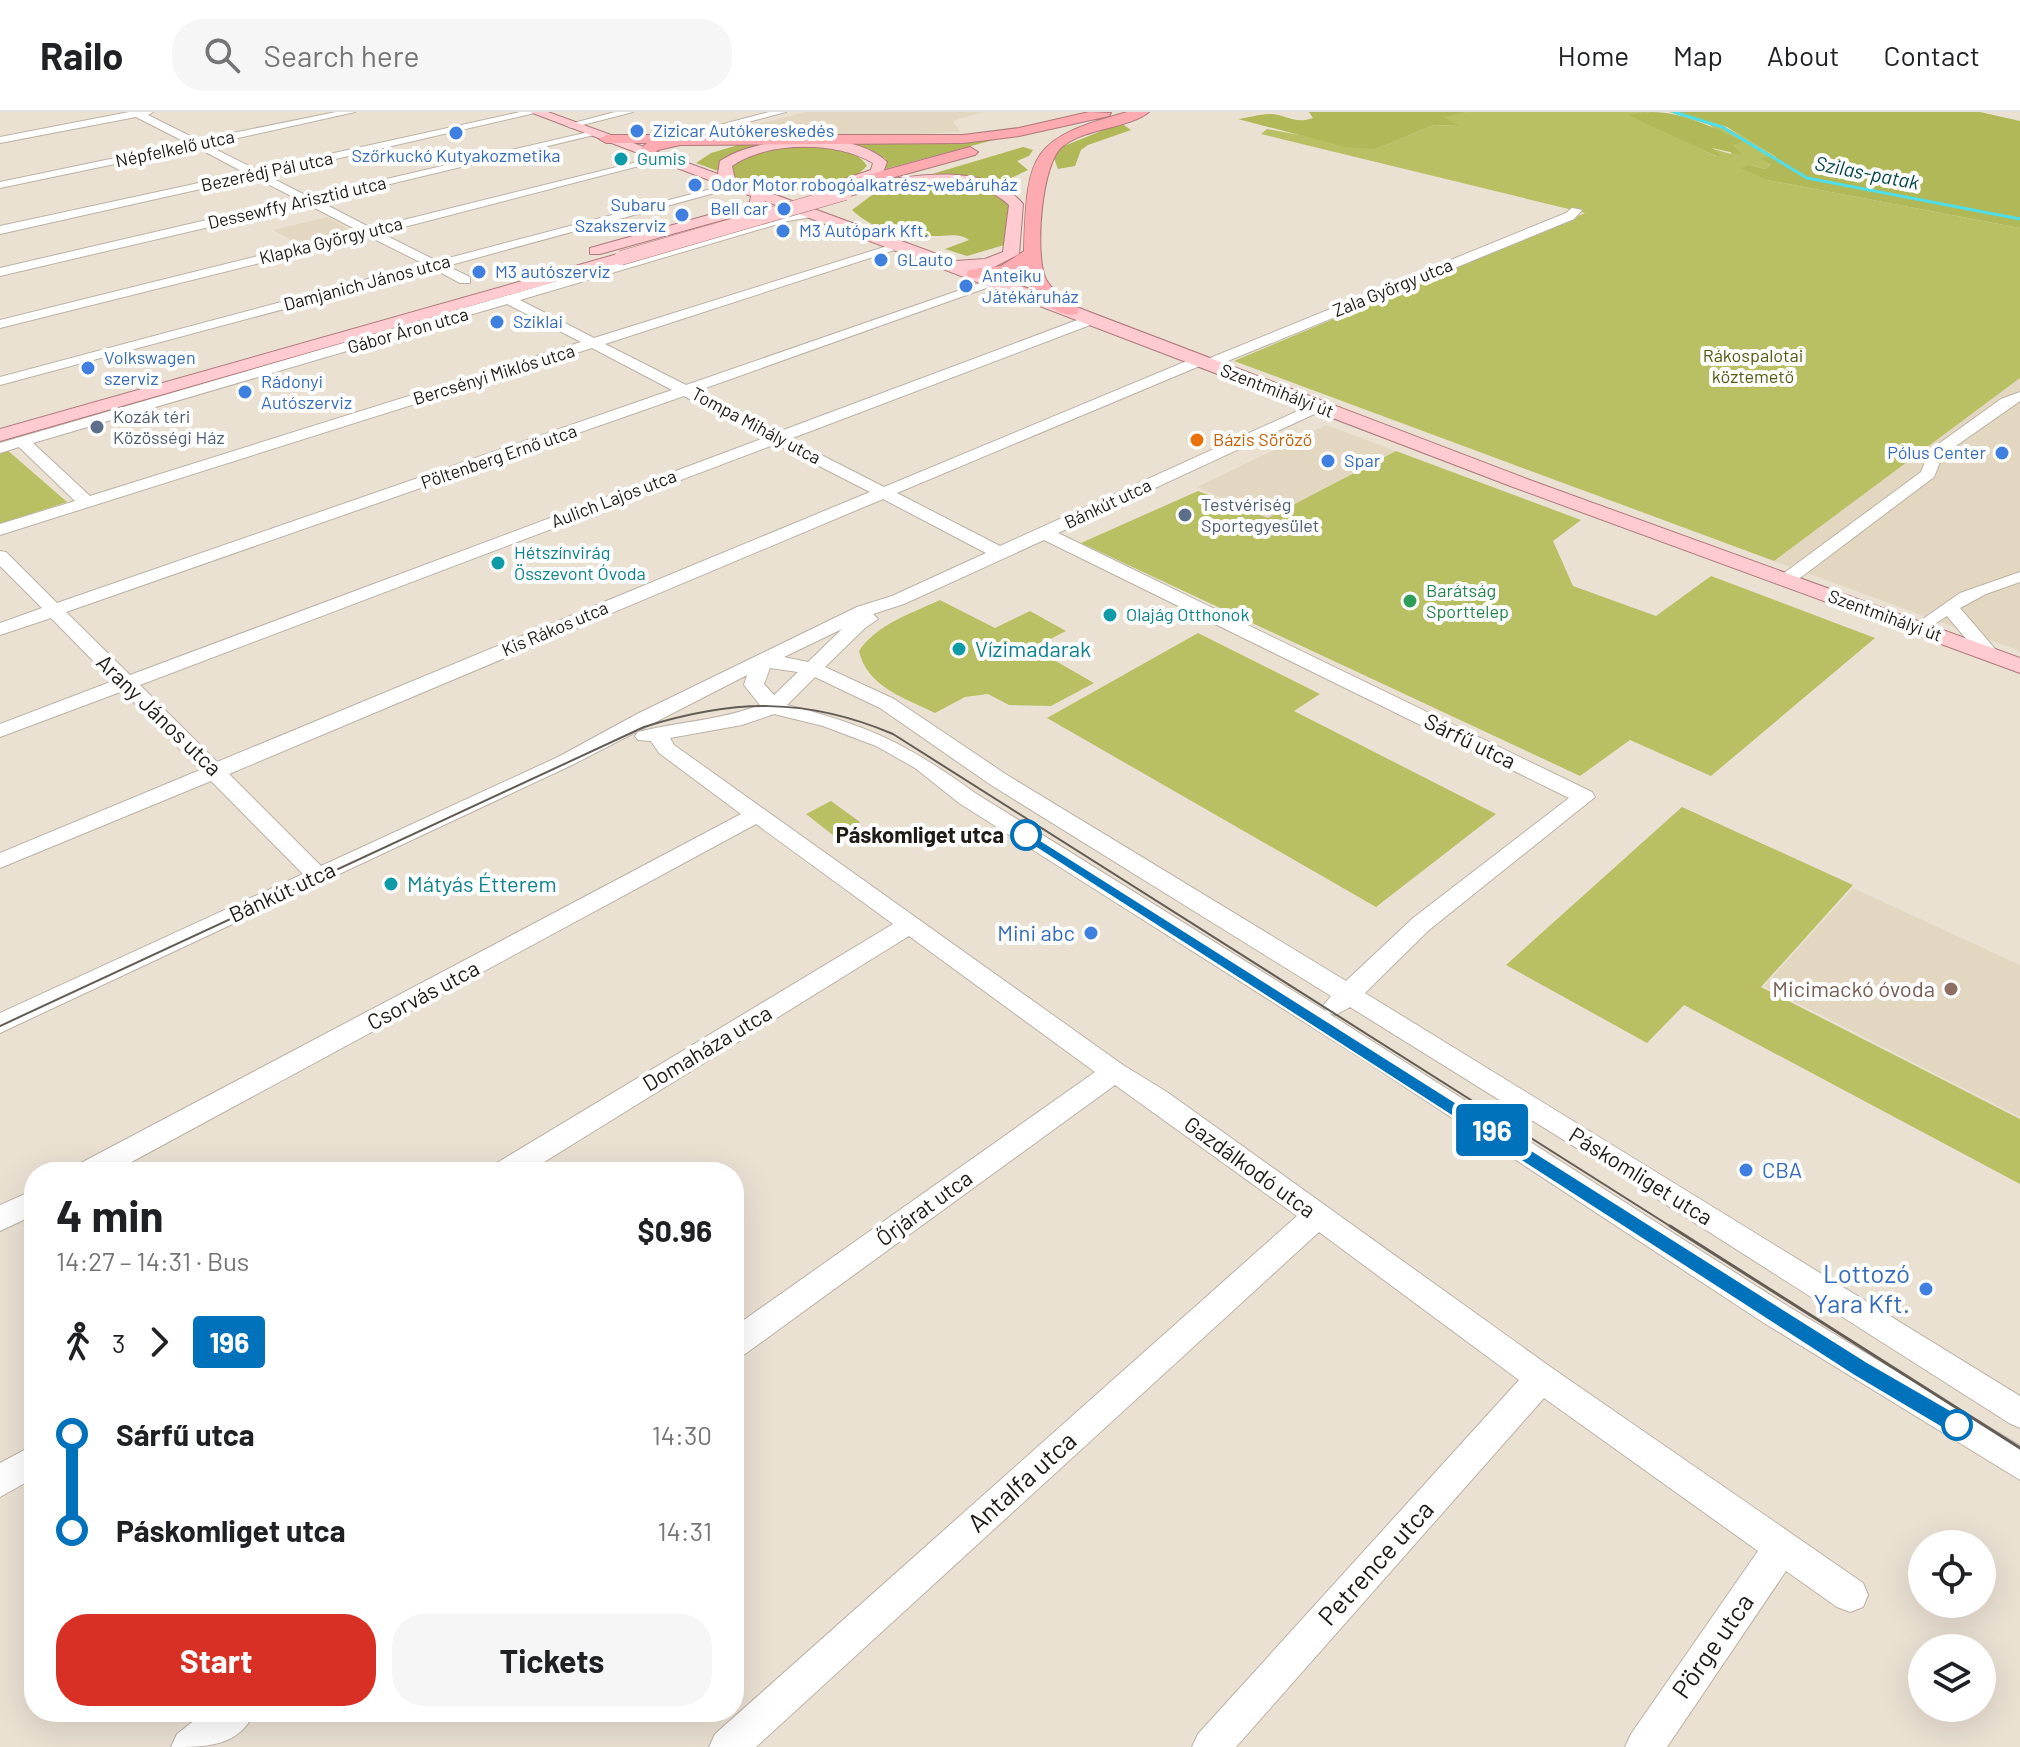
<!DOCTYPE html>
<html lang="en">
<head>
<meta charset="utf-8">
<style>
	:root { --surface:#fff; --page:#f6f6f6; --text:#202124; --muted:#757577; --line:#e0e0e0; --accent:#d93025 }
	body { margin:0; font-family:Barlow,sans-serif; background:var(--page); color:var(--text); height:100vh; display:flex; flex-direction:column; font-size:30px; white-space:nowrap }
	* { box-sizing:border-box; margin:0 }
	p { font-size:26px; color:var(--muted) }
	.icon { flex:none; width:44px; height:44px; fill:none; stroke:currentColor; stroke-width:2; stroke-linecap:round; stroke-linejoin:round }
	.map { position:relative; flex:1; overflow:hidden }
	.details { position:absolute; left:24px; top:1050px; width:720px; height:560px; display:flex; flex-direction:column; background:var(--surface); border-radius:32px; box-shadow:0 8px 32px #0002 }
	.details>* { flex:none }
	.badge { padding:0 16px; border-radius:6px; font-size:28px; line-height:52px }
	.buttons { position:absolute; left:1908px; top:1418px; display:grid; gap:16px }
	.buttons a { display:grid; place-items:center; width:88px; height:88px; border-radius:50%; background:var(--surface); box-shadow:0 8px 32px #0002; font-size:40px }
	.map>.badge { position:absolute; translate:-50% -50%; box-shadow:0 0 0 4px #fff }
	.legs { display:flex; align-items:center; gap:12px; height:88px; padding:0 32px; font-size:26px }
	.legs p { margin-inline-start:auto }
	.overview { display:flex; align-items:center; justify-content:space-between; height:136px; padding:0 32px }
	h1 { font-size:44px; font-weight:700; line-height:60px }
	.cta { display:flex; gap:16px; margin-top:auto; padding:16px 32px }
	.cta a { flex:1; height:92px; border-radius:32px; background:var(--accent); color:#fff; font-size:32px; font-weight:700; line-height:92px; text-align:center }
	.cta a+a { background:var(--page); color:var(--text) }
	ul { padding:0 32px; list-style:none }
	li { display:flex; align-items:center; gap:28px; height:96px; font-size:30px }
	li i { display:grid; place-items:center; width:12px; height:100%; margin:0 10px; background:currentColor }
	li i::after { content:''; width:20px; height:20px; margin:-10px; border:6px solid; border-radius:50%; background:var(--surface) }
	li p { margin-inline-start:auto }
	li:first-child i { background:linear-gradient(#0000 50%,currentColor 0) }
	li:last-child i { background:linear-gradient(currentColor 50%,#0000 0) }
	header { display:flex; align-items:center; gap:48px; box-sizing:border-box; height:112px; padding:0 40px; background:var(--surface); border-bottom:2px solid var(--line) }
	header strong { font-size:38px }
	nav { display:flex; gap:44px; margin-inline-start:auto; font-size:28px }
	.search { width:560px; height:72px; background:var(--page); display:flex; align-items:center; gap:20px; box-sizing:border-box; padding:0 28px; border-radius:32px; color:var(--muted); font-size:30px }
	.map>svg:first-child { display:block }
	.built { fill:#e4d7c2 }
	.green { fill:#b9c064 }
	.forest { fill:#b1b857 }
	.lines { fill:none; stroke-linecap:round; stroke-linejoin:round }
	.stream { stroke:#4edee9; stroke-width:3 }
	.minor-casing { stroke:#bbb2a5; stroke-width:2 }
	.major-casing { stroke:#af787b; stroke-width:2 }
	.highway-casing { stroke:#af787b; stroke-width:2 }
	.minor { fill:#fff; fill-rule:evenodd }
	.major { fill:#feccd0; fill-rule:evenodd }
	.highway { fill:#fdaab1; fill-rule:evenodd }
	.tram-far1 { stroke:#625c55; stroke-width:2 }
	.tram { stroke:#625c55; stroke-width:3 }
	.major-bridge-casing { stroke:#af787b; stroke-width:15; stroke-linecap:butt }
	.major-bridge { stroke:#feccd0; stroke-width:14 }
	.line-1 { fill:#0072bc; stroke:#fff; stroke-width:2 }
	.shop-dot { fill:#3f7fe0; stroke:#fff; stroke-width:3 }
	.culture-dot { fill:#0f9aa8; stroke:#fff; stroke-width:3 }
	.service-dot { fill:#5c6f8a; stroke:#fff; stroke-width:3 }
	.food-dot { fill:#e8710a; stroke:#fff; stroke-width:3 }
	.leisure-dot { fill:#2e9e5b; stroke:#fff; stroke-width:3 }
	.stop-1-dot { fill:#fff; stroke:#0072bc; stroke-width:4 }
	.education-dot { fill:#8d6e63; stroke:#fff; stroke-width:3 }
	.labels { text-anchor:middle; stroke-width:8; stroke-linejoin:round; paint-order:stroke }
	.far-shop-label { font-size:18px; fill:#366cbe; stroke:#fff; text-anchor:start }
	.far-street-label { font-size:18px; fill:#1f1b17; stroke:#fff }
	.far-culture-label { font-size:18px; fill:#0d838f; stroke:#fff; text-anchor:start }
	.far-park-label { font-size:18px; fill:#565a12; stroke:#fff }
	.far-service-label { font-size:18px; fill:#4e5e75; stroke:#fff; text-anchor:start }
	.far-food-label { font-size:18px; fill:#c56008; stroke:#fff; text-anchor:start }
	.far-leisure-label { font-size:18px; fill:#27864d; stroke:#fff; text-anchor:start }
	.far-water-label { font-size:20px; font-style:italic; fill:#01454a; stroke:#fff }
	.culture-label { font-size:22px; fill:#0d838f; stroke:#fff; text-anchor:start }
	.street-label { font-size:22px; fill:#1f1b17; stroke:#fff }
	.stop-label { font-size:22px; font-weight:bold; fill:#1f1b17; stroke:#fff; text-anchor:end }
	.shop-label { font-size:22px; fill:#366cbe; stroke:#fff; text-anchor:end }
	.education-label { font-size:22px; fill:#785e54; stroke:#fff; text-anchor:end }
	.near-shop-label { font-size:26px; fill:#366cbe; stroke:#fff; text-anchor:end }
	.near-street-label { font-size:26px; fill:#1f1b17; stroke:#fff }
</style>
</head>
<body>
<header>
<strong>Railo</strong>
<div class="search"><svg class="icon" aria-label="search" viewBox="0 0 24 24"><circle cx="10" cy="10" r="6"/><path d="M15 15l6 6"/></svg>Search here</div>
<nav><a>Home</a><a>Map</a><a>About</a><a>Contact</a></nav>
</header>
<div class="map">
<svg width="2020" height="1635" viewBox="0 0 2020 1635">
	<rect width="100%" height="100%" fill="#eae1d3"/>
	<path class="built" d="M806 0H984L953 9 960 20 903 23 720 21Z
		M328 105 352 120 300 133 273 118Z
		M2020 266V539L1774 449 1924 337Z
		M1326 313 1396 339 1268 406 1197 375Z
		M1853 776 2020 853V1005L1764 874Z"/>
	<path class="green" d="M1467 0H1651L1633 3 1717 45 1710 36 1731 42 1732 33 1710 13 1669 0C1709 0 1745 26 1777 46L1765 57 1750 53 1767 68 2020 116V266L1774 449 1234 249 1585 101 1261 22 1267 17 1376 37 1434 13 1457 14 1444 4Z
		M6 337 67 390 0 412V339Z
		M1396 339 1581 408 1553 429 1573 474 1656 504 1711 464 1875 526 1711 664 1630 628 1580 664 1081 431 1198 379 1268 406Z
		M940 488 995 516 1030 499 1066 519 1033 536 1094 571 1051 594 1009 593 988 582 965 585 935 601C905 586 867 575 859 539 877 512 912 501 940 488Z
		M1198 521 1320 582 1294 599 1496 702 1376 795 1047 606Z
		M831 689 860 710 834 724 806 702Z
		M1682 695 1853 773 1761 875 2020 1007V1072L1684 893 1647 931 1506 853Z"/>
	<path class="forest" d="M1309 0H1467L1445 5 1459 14 1434 13 1376 37 1345 35 1238 7C1248 6 1259 2 1270 2 1286 2 1294 13 1313 6Z
		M1651 0C1684 0 1713 16 1743 29L1733 33 1743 43 1712 36 1719 42 1718 45 1628 3Z
		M1678 0H1980L2020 9V116L1767 68 1741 56 1750 53 1765 57 1771 52 1760 46 1776 45 1727 15Z
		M1121 11 1131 18 1088 33 1081 38 1075 54 1058 57 1054 46 1059 36Z
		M1001 26 885 57 886 47C856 23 749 27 719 51L718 59 696 51 711 41 738 33Z
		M794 35C818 35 853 32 867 54L857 63 795 79 788 83 732 64 730 57C742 38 774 37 794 35Z
		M1023 35 1033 38 1029 44 1017 49 1028 58 994 74 922 65Z
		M932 70 983 75 1012 91 1011 131 967 144 945 137 969 128C958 121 952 124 939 124 906 124 878 122 852 98L880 77Z"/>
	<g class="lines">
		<path class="stream" d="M1674 0 1722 15 1807 66 2020 107"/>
		<defs>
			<path id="minor" d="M129 0H153L148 3 198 28 336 0H355L207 33 257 58 520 0H539L266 63 309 85 593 19 598 22 319 89 371 116 661 44 666 47 381 121 437 149 734 71 740 74 447 154 470 165V171H460L434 157 0 273V265L424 152 368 124 0 216V208L359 119 307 92 0 164V156L297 87 254 65 0 122V114L245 61 196 35 0 76V70L187 31 136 5 0 31V25Z
				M615 0H633L571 16 566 13Z
				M769 0H786L687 26 682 23Z
				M1572 96 1582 98 1574 107 1213 255 1202 253 897 381 1000 434 1313 292H1323V298L1058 421 1592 680 1595 685 1429 818 1365 881 2020 1284V1316L2009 1311 1607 1055 1350 895 1336 903 1328 901 1786 1193 2020 1334V1368L1764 1211 1364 948 959 691 915 656 876 634 823 614 774 602 742 613 670 626 674 633 1123 953 1167 980 1552 1256 1863 1471 1868 1483 1863 1495 1850 1500 1837 1495 1786 1459 1667 1635H1625L1631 1622 1758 1439 1544 1286 1236 1635H1192L1198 1622 1519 1268 1319 1120 756 1635H709L715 1622 1297 1104 1115 973 745 1242 734 1245V1215L1095 960 909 824 528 1060H491L495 1052 893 812 756 712 113 1060H75L79 1052 741 702 659 641 651 629 638 628 635 624 638 620C678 610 721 608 760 593L744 573 747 563 572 653 0 921V901L303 762 211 669 0 756V741L200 658 123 579 0 625V612L113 569 51 506 0 523V511L42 496 0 454V439L6 440 57 491 672 278 592 236 0 423V412L75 389 19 335 0 341V331L787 102 816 99 822 103 788 109 520 188 594 226 897 131 907 134 605 232 686 273 992 167 1003 170 697 279 778 320 1088 204H1098V210L790 327 884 375 1194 246 1205 248 1566 101ZM507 192 581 230 90 384 33 331ZM684 284 764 326 130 563 66 500ZM776 332 870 380 217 650 140 573ZM883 387 986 441 892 484 857 495 637 602 558 645 321 754 229 662ZM1044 428 1569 686 1413 806 1346 869 1007 663 894 587 825 555 865 516 878 507 873 502 904 492ZM842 517 808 550 784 545ZM770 556 798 560 774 583 764 572ZM815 565 880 596 991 673 1331 884 1323 894 1327 900 975 681C908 632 867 613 787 593Z
				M2020 280V289L1943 343 1934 365 1792 472H1780L1777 468 1780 464 1921 360 1930 338 2001 287Z
				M2020 460V470L1986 482 1960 496 1996 538 1999 542 1996 546H1982L1947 504 1919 522 1910 516 1960 481Z
				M34 1078V1103L0 1119V1093Z
				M34 1333V1366L0 1385V1351Z
				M205 1600H255C238 1635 207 1635 171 1635L177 1622Z"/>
			<path id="major" d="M530 0H548L718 62 720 49C757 24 853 16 887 50L882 63 846 75 839 71 841 68 871 58 873 51C835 29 768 29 732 54L735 68 956 149 985 147 1003 140 1009 93C968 55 894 73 845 85L838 81C847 74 862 73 873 70 920 62 989 51 1023 92L1019 142 994 155 977 157 1527 367 2020 546V561L1513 375 765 89 762 95 751 100 600 142H590V136L741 94 750 90 751 84Z
				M621 141 627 143V149L0 329V317Z"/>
			<path id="highway" d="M1089 0 1111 1 1109 4 1019 24 963 31 680 33 658 38 644 46 636 41 647 31H606L599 27 606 23H963L1019 16Z
				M1127 0H1149C1128 17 1088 15 1063 34 1041 50 1035 141 1045 165 1050 178 1066 186 1077 194L1079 198 1077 202C1054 208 1028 176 1024 156L1000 165 969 166 966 162 969 158 1001 154 1024 139C1027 39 1031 27 1127 0Z
				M970 35 978 40 975 43 833 82 825 77 827 74Z"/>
		</defs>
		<use href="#minor" class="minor-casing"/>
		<use href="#major" class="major-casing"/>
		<use href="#highway" class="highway-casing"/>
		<use href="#minor" class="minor"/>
		<use href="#major" class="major"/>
		<use href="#highway" class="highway"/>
		<path class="tram-far1" d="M0 914 644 615C733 587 806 585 893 622L1673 1116"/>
		<path class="tram" d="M1670 1114 2020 1336"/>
		<defs>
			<path id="major-bridge" d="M621 146 845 81"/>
		</defs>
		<use href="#major-bridge" class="major-bridge-casing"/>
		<use href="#major-bridge" class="major-bridge"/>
	</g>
	<path class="line-1" d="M1026 719 1867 1250 1964 1306 1967 1313 1964 1320 1957 1323 1949 1320 1853 1263 1021 726V720Z"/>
	<g class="shop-dot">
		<circle cx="637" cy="19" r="8"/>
		<circle cx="456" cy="21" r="8"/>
		<circle cx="695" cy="73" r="8"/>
		<circle cx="784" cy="97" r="8"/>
		<circle cx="682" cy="103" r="8"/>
		<circle cx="783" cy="119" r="8"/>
		<circle cx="881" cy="148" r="8"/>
		<circle cx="479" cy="160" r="8"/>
		<circle cx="966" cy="174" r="8"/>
		<circle cx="497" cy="210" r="8"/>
		<circle cx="88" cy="256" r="8"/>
		<circle cx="245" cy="280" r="8"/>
		<circle cx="2002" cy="341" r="8"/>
		<circle cx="1328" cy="349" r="8"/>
		<circle cx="1091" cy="821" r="8"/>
		<circle cx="1746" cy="1058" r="8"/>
		<circle cx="1926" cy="1177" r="8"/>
	</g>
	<g class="culture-dot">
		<circle cx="621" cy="47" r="8"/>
		<circle cx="498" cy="451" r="8"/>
		<circle cx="1110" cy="503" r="8"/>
		<circle cx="959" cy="537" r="8"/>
		<circle cx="391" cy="772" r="8"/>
	</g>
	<g class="service-dot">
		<circle cx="97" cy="315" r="8"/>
		<circle cx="1185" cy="403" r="8"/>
	</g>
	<circle class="food-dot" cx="1197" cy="328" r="8"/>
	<circle class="leisure-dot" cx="1410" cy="489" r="8"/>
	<g class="stop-1-dot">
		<circle cx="1026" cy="723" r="14"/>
		<circle cx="1957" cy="1313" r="14"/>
	</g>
	<circle class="education-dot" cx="1951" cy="877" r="8"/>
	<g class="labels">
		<g class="far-shop-label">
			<text x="653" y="25">Zizicar Autókereskedés</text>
			<text x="456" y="50" text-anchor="middle">Szőrkuckó Kutyakozmetika</text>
			<text x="711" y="79">Odor Motor robogóalkatrész-webáruház</text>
			<text x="666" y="99" text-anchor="end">Subaru<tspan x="666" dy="21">Szakszerviz</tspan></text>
			<text x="768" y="103" text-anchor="end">Bell car</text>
			<text x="799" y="125">M3 Autópark Kft.</text>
			<text x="897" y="154">GLauto</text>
			<text x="495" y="166">M3 autószerviz</text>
			<text x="982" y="170">Anteiku<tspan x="982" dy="21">Játékáruház</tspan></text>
			<text x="513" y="216">Sziklai</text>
			<text x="104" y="252">Volkswagen<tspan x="104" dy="21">szerviz</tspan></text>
			<text x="261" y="276">Rádonyi<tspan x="261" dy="21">Autószerviz</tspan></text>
			<text x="1986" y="347" text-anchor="end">Pólus Center</text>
			<text x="1344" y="355">Spar</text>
		</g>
		<g class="far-street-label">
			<text transform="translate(175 37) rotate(-12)" y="6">Népfelkelő utca</text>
			<text transform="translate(267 60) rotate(-12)" y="6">Bezerédj Pál utca</text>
			<text transform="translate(297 91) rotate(-13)" y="6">Dessewffy Arisztid utca</text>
			<text transform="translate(331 129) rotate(-14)" y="6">Klapka György utca</text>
			<text transform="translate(367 171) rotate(-15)" y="6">Damjanich János utca</text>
			<text transform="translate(1393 176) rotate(-22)" y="6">Zala György utca</text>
			<text transform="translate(408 219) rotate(-16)" y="6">Gábor Áron utca</text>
			<text transform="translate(494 263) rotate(-17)" y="6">Bercsényi Miklós utca</text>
			<text transform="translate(1277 279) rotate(21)" y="6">Szentmihályi út</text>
			<text transform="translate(756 314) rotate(28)" y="6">Tompa Mihály utca</text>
			<text transform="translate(499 345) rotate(-19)" y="6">Pöltenberg Ernő utca</text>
			<text transform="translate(614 387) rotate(-21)" y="6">Aulich Lajos utca</text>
			<text transform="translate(1108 392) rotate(-25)" y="6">Bánkút utca</text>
			<text transform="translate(1885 504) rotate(20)" y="6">Szentmihályi út</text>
			<text transform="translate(555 517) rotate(-23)" y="6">Kis Rákos utca</text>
		</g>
		<g class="far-culture-label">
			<text x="637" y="53">Gumis</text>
			<text x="514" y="447">Hétszínvirág<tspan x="514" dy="21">Összevont Óvoda</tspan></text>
			<text x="1126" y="509">Olajág Otthonok</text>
		</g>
		<g class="far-park-label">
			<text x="1753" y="250">Rákospalotai<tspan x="1753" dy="21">köztemető</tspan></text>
		</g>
		<g class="far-service-label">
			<text x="113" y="311">Kozák téri<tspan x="113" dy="21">Közösségi Ház</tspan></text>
			<text x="1201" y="399">Testvériség<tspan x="1201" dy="21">Sportegyesület</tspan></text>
		</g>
		<g class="far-food-label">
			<text x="1213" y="334">Bázis Söröző</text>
		</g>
		<g class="far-leisure-label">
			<text x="1426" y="485">Barátság<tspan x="1426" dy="21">Sporttelep</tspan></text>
		</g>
		<g class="far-water-label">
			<text transform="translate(1867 61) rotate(11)" y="7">Szilas-patak</text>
		</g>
		<g class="culture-label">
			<text x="975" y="545">Vízimadarak</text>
			<text x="407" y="780">Mátyás Étterem</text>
		</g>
		<g class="street-label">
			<text transform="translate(159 603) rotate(44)" y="8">Arany János utca</text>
			<text transform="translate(1470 629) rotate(26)" y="8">Sárfű utca</text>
			<text transform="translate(282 780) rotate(-25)" y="8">Bánkút utca</text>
			<text transform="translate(423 883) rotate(-28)" y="8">Csorvás utca</text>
			<text transform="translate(707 936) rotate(-31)" y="8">Domaháza utca</text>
			<text transform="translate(1250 1055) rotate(36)" y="8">Gazdálkodó utca</text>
			<text transform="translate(1641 1064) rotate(32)" y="8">Páskomliget utca</text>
			<text transform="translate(924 1096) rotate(-36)" y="8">Őrjárat utca</text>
		</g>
		<g class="stop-label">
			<text x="1004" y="731">Páskomliget utca</text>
		</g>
		<g class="shop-label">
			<text x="1075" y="829">Mini abc</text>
			<text x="1762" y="1066" text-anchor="start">CBA</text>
		</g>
		<g class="education-label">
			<text x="1935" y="885">Micimackó óvoda</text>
		</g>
		<g class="near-shop-label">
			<text x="1910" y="1171">Lottozó<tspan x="1910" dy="30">Yara Kft.</tspan></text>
		</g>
		<g class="near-street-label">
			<text transform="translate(1022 1370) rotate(-42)" y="9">Antalfa utca</text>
			<text transform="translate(1376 1451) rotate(-48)" y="9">Petrence utca</text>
			<text transform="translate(1713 1534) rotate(-55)" y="9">Pörge utca</text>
		</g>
	</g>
</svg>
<div class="buttons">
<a><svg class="icon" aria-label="locate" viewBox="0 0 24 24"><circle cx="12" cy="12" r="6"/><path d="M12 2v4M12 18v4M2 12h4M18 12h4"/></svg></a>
<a><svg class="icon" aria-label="layers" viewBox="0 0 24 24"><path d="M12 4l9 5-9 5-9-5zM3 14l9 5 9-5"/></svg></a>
</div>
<b class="badge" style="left:1492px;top:1018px;background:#0072bc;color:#fff">196</b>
<section class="details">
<div class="overview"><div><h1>4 min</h1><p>14:27 – 14:31 · Bus</p></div><b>$0.96</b></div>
<div class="legs"><svg class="icon" aria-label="walk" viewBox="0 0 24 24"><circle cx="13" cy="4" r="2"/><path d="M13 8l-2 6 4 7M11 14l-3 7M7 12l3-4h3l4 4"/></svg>3<svg class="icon" aria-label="forward" viewBox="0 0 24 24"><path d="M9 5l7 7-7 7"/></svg><b class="badge" style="background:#0072bc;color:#fff">196</b></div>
<ul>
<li><i style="color:#0072bc"></i><b>Sárfű utca</b><p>14:30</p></li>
<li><i style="color:#0072bc"></i><b>Páskomliget utca</b><p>14:31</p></li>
</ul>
<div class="cta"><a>Start</a><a>Tickets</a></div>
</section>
</div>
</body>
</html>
